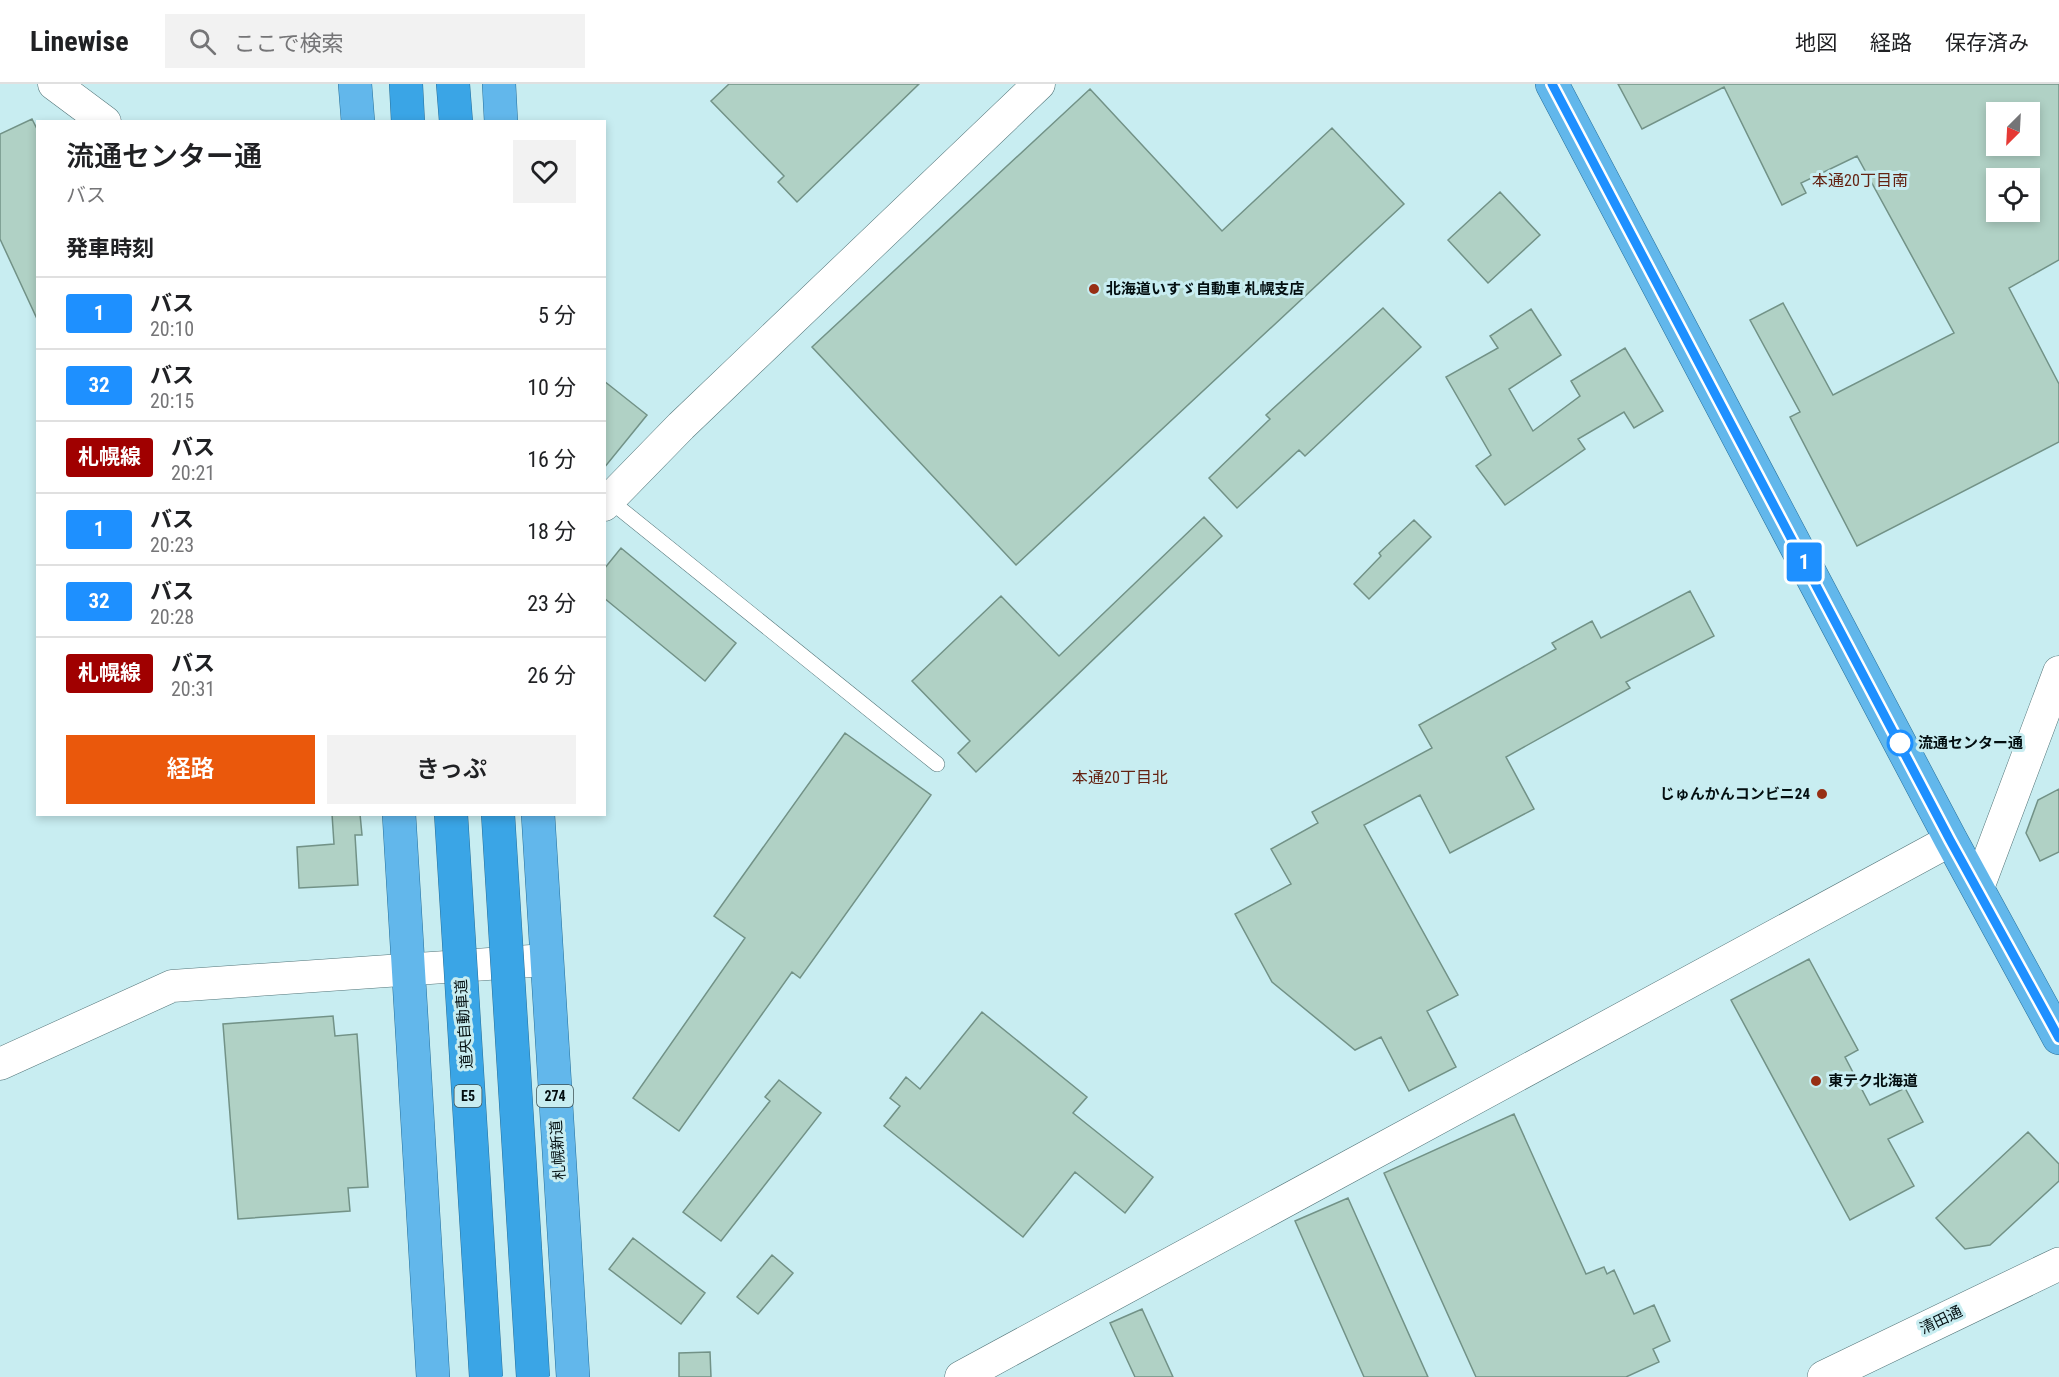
<!DOCTYPE html>
<html lang="ja">
<head>
<meta charset="utf-8">
<style>
	:root { --surface:#fff; --page:#f2f2f2; --text:#202124; --muted:#757577; --line:#e0e0e0; --accent:#ea580c }
	body { margin:0; font-family:"Roboto Condensed","Noto Sans JP",sans-serif; background:var(--page); color:var(--text); height:100vh; display:flex; flex-direction:column; font-size:22px; white-space:nowrap }
	* { box-sizing:border-box; margin:0 }
	p { font-size:20px; color:var(--muted) }
	.icon { flex:none; width:33px; height:33px; fill:none; stroke:currentColor; stroke-width:2; stroke-linecap:round; stroke-linejoin:round }
	.map { position:relative; flex:1; overflow:hidden }
	.panel { position:absolute; left:36px; top:36px; width:570px; height:696px; display:flex; flex-direction:column; background:var(--surface); border-radius:0px; box-shadow:0 3px 9px #0003 }
	.panel>* { flex:none }
	.badge { padding:0 12px; border-radius:4px; font-size:21px; line-height:39px }
	.needle { width:39px; rotate:204deg }
	.fabs { position:absolute; left:1986px; top:18px; display:grid; gap:12px }
	.fabs a { display:grid; place-items:center; width:54px; height:54px; border-radius:0px; background:var(--surface); box-shadow:0 3px 9px #0003; font-size:30px }
	.map>.badge { position:absolute; translate:-50% -50%; box-shadow:0 0 0 3px #fff }
	h2 { padding:0 30px; font-size:22px; line-height:54px }
	.round { display:grid; place-items:center; flex:none; width:63px; height:63px; border-radius:0px; background:var(--page) }
	.headline { display:flex; align-items:center; justify-content:space-between; height:102px; padding:0 30px }
	h1 { font-size:28px; font-weight:600; line-height:45px }
	.action { display:flex; gap:12px; margin-top:auto; padding:12px 30px }
	.action a { flex:1; height:69px; border-radius:0px; background:var(--accent); color:#fff; font-size:24px; font-weight:600; line-height:69px; text-align:center }
	.action a+a { background:var(--page); color:var(--text) }
	ul { padding:0; list-style:none }
	li { display:flex; align-items:center; gap:18px; height:72px; padding:0 30px; border-top:2px solid var(--line) }
	li div { flex:1 }
	li b { display:block; font-size:22px }
	li em { font-style:normal }
	li .badge { min-width:66px; font-weight:700; text-align:center }
	header { display:flex; align-items:center; gap:36px; box-sizing:border-box; height:84px; padding:0 30px; background:var(--surface); border-bottom:2px solid var(--line) }
	header strong { font-size:28px }
	nav { display:flex; gap:33px; margin-inline-start:auto; font-size:21px }
	.search { width:420px; height:54px; background:var(--page); display:flex; align-items:center; gap:15px; box-sizing:border-box; padding:0 21px; border-radius:0px; color:var(--muted); font-size:22px }
	.map>svg:first-child { display:block }
	.building { fill:#b0d1c5; stroke:#729287; stroke-width:1.5; fill-rule:evenodd }
	.lines { fill:none; stroke-linecap:round; stroke-linejoin:round }
	.service-casing { stroke:#537579; stroke-width:16 }
	.minor-casing { stroke:#537579; stroke-width:33 }
	.tertiary-casing { stroke:#537579; stroke-width:34 }
	.trunk-casing { stroke:#27709b; stroke-width:34 }
	.motorway-casing { stroke:#27709b; stroke-width:34 }
	.service { stroke:#fff; stroke-width:15 }
	.minor { stroke:#fff; stroke-width:32 }
	.tertiary { stroke:#fff; stroke-width:33 }
	.trunk { stroke:#62b7eb; stroke-width:33 }
	.motorway { stroke:#3aa5e6; stroke-width:33 }
	.motorway-bridge-casing { stroke:#27709b; stroke-width:34; stroke-linecap:butt }
	.motorway-bridge { stroke:#3aa5e6; stroke-width:33 }
	.line-casing { stroke:#fff; stroke-width:14 }
	.line { stroke:#1e90ff; stroke-width:9 }
	.poi-dot { fill:#972f14; stroke:#c8edf1; stroke-width:2 }
	.stop-dot { fill:#fff; stroke:#1e90ff; stroke-width:3 }
	.labels { text-anchor:middle; stroke-width:6; stroke-linejoin:round; paint-order:stroke }
	.shield { fill:#c8edf1; stroke:#3e5154; stroke-width:1.5 }
	.shield-label { font-size:14px; font-weight:bold; fill:#030e10 }
	.poi-label { font-size:15px; font-weight:bold; fill:#030e10; stroke:#c8edf1; text-anchor:start }
	.stop-label { font-size:15px; font-weight:bold; fill:#030e10; stroke:#c8edf1; text-anchor:start }
	.street-label { font-size:15px; fill:#030e10; stroke:#c8edf1 }
	.neighbourhood-label { font-size:16px; fill:#642212; stroke:#c8edf1 }
</style>
</head>
<body>
<header>
<strong>Linewise</strong>
<div class="search"><svg class="icon" aria-label="search" viewBox="0 0 24 24"><circle cx="10" cy="10" r="6"/><path d="M15 15l6 6"/></svg>ここで検索</div>
<nav><a>地図</a><a>経路</a><a>保存済み</a></nav>
</header>
<div class="map">
<svg width="2059" height="1293" viewBox="0 0 2059 1293">
	<rect width="100%" height="100%" fill="#c8edf1"/>
	<path class="building" d="M729 0H919L797 118 778 98 784 92 711 17Z
		M1618 0H2059V176L2009 204 2059 300V358L1857 462 1790 333 1800 328 1750 236 1783 219 1833 311 1954 249 1857 72 1801 99 1806 109 1782 121 1724 3 1642 45ZM1996 28H2030V62H1996ZM1996 94H2030V128H1996Z
		M1090 5 1222 147 1332 44 1404 120 1016 481 812 263Z
		M32 35 38 47V237L0 155V50Z
		M1500 108 1540 151 1488 199 1448 156Z
		M1383 224 1421 263 1305 372 1299 366 1237 424 1209 394 1270 335 1266 331Z
		M1531 225 1561 271 1509 305 1533 347 1580 312 1571 297 1625 264 1663 327 1634 344 1624 328 1578 355 1585 365 1505 421 1476 382 1491 371 1446 293 1498 264 1490 252Z
		M604 297 647 331 604 384Z
		M1204 433 1222 452 976 688 958 669 970 657 912 597 1001 512 1059 572Z
		M1414 436 1431 453 1369 515 1354 500 1381 472 1379 469Z
		M621 464 736 559 705 597 604 514V485Z
		M1690 507 1714 552 1626 598 1630 604 1506 673 1534 725 1450 769 1420 711 1364 741 1458 911 1427 927 1456 983 1409 1007 1381 953 1355 966 1272 898 1235 830 1291 800 1271 765 1318 739 1312 728 1432 664 1419 641 1556 565 1552 559 1592 537 1601 554Z
		M845 649 931 711 800 894 792 888 679 1047 633 1014 745 854 714 832Z
		M2059 705V768L2040 777 2026 749 2038 716Z
		M332 730H360L362 751H355L358 801 299 804 297 763 334 760Z
		M1809 875 1858 966 1845 973 1870 1021 1905 1004 1923 1038 1888 1055 1914 1102 1850 1136 1731 916Z
		M982 928 1087 1013 1073 1029 1153 1093 1125 1129 1075 1088 1023 1153 884 1042 900 1022 890 1014 906 993 920 1005Z
		M333 932 335 952 357 950 368 1103 348 1104 350 1127 238 1135 223 940Z
		M779 996 821 1029 721 1157 683 1128 770 1017 765 1013Z
		M1514 1030 1586 1190 1604 1183 1607 1190 1614 1186 1634 1230 1654 1221 1670 1257 1653 1265 1659 1278 1626 1293H1476L1384 1089Z
		M2028 1048 2059 1080V1097L1990 1161 1965 1165 1936 1134Z
		M1348 1114 1428 1293H1364L1295 1137Z
		M633 1154 705 1209 681 1240 609 1185Z
		M772 1171 793 1189 758 1230 737 1213Z
		M1142 1225 1173 1293H1135L1110 1239Z
		M710 1268 711 1293H679V1269Z"/>
	<g class="lines">
		<defs>
			<path id="service" d="M608 415 937 680"/>
			<path id="minor" d="M54 0 105 38
				M604 421 681 342 1039 0
				M1978 804 2059 588
				M0 980 172 902 546 876
				M961 1293 1951 756"/>
			<path id="tertiary" d="M1824 1293 2059 1180"/>
			<path id="trunk" d="M355 0 358 38
				M499 0 501 38
				M1552 0 1951 756 2059 954
				M399 730 433 1293
				M538 730 573 1293"/>
			<path id="motorway" d="M406 0 408 38
				M453 0 456 38"/>
		</defs>
		<use href="#service" class="service-casing"/>
		<use href="#minor" class="minor-casing"/>
		<use href="#tertiary" class="tertiary-casing"/>
		<use href="#trunk" class="trunk-casing"/>
		<use href="#motorway" class="motorway-casing"/>
		<use href="#service" class="service"/>
		<use href="#minor" class="minor"/>
		<use href="#tertiary" class="tertiary"/>
		<use href="#trunk" class="trunk"/>
		<use href="#motorway" class="motorway"/>
		<defs>
			<path id="motorway-bridge" d="M451 730 486 1293
				M498 730 533 1293"/>
		</defs>
		<use href="#motorway-bridge" class="motorway-bridge-casing"/>
		<use href="#motorway-bridge" class="motorway-bridge"/>
	</g>
	<g class="lines">
		<defs>
			<path id="line" d="M1552 0 1950 756 2059 954"/>
		</defs>
		<use href="#line" class="line-casing"/>
		<use href="#line" class="line"/>
	</g>
	<g class="poi-dot">
		<circle cx="1094" cy="205" r="6"/>
		<circle cx="1822" cy="710" r="6"/>
		<circle cx="1816" cy="997" r="6"/>
	</g>
	<circle class="stop-dot" cx="1900" cy="659" r="12"/>
	<g class="labels">
		<g class="shield">
			<rect x="454.5" y="1001" width="27" height="22" rx="4.5"/>
			<rect x="537" y="1001" width="36" height="22" rx="4.5"/>
		</g>
		<g class="shield-label">
			<text x="468" y="1017">E5</text>
			<text x="555" y="1017">274</text>
		</g>
		<g class="poi-label">
			<text x="1106" y="210">北海道いすゞ自動車 札幌支店</text>
			<text x="1810" y="715" text-anchor="end">じゅんかんコンビニ24</text>
			<text x="1828" y="1002">東テク北海道</text>
		</g>
		<g class="stop-label">
			<text x="1918" y="664">流通センター通</text>
		</g>
		<g class="street-label">
			<text transform="translate(464 940) rotate(-94)" y="5">道央自動車道</text>
			<text transform="translate(558 1066) rotate(-94)" y="5">札幌新道</text>
			<text transform="translate(1941 1236) rotate(-26)" y="5">清田通</text>
		</g>
		<g class="neighbourhood-label">
			<text x="1860" y="102">本通20丁目南</text>
			<text x="1120" y="699">本通20丁目北</text>
		</g>
	</g>
</svg>
<div class="fabs">
<a><svg class="needle" viewBox="-14 -14 28 28"><path d="M0-13l5 13h-10z" fill="#e53935"/><path d="M0 13l5-13h-10z" fill="#757577"/></svg></a>
<a><svg class="icon" aria-label="locate" viewBox="0 0 24 24"><circle cx="12" cy="12" r="6"/><path d="M12 2v4M12 18v4M2 12h4M18 12h4"/></svg></a>
</div>
<b class="badge" style="left:1804px;top:478px;background:#1e90ff;color:#fff">1</b>
<section class="panel">
<div class="headline"><div><h1>流通センター通</h1><p>バス</p></div><a class="round"><svg class="icon" aria-label="heart" viewBox="0 0 24 24"><path d="M12 20l-8-8c-3-5 5-10 8-4 3-6 11-1 8 4z"/></svg></a></div>
<h2>発車時刻</h2>
<ul>
<li><span class="badge" style="background:#1e90ff;color:#fff">1</span><div><b>バス</b><p>20:10</p></div><em>5 分</em></li>
<li><span class="badge" style="background:#1e90ff;color:#fff">32</span><div><b>バス</b><p>20:15</p></div><em>10 分</em></li>
<li><span class="badge" style="background:#a00000;color:#fff">札幌線</span><div><b>バス</b><p>20:21</p></div><em>16 分</em></li>
<li><span class="badge" style="background:#1e90ff;color:#fff">1</span><div><b>バス</b><p>20:23</p></div><em>18 分</em></li>
<li><span class="badge" style="background:#1e90ff;color:#fff">32</span><div><b>バス</b><p>20:28</p></div><em>23 分</em></li>
<li><span class="badge" style="background:#a00000;color:#fff">札幌線</span><div><b>バス</b><p>20:31</p></div><em>26 分</em></li>
</ul>
<div class="action"><a>経路</a><a>きっぷ</a></div>
</section>
</div>
</body>
</html>
